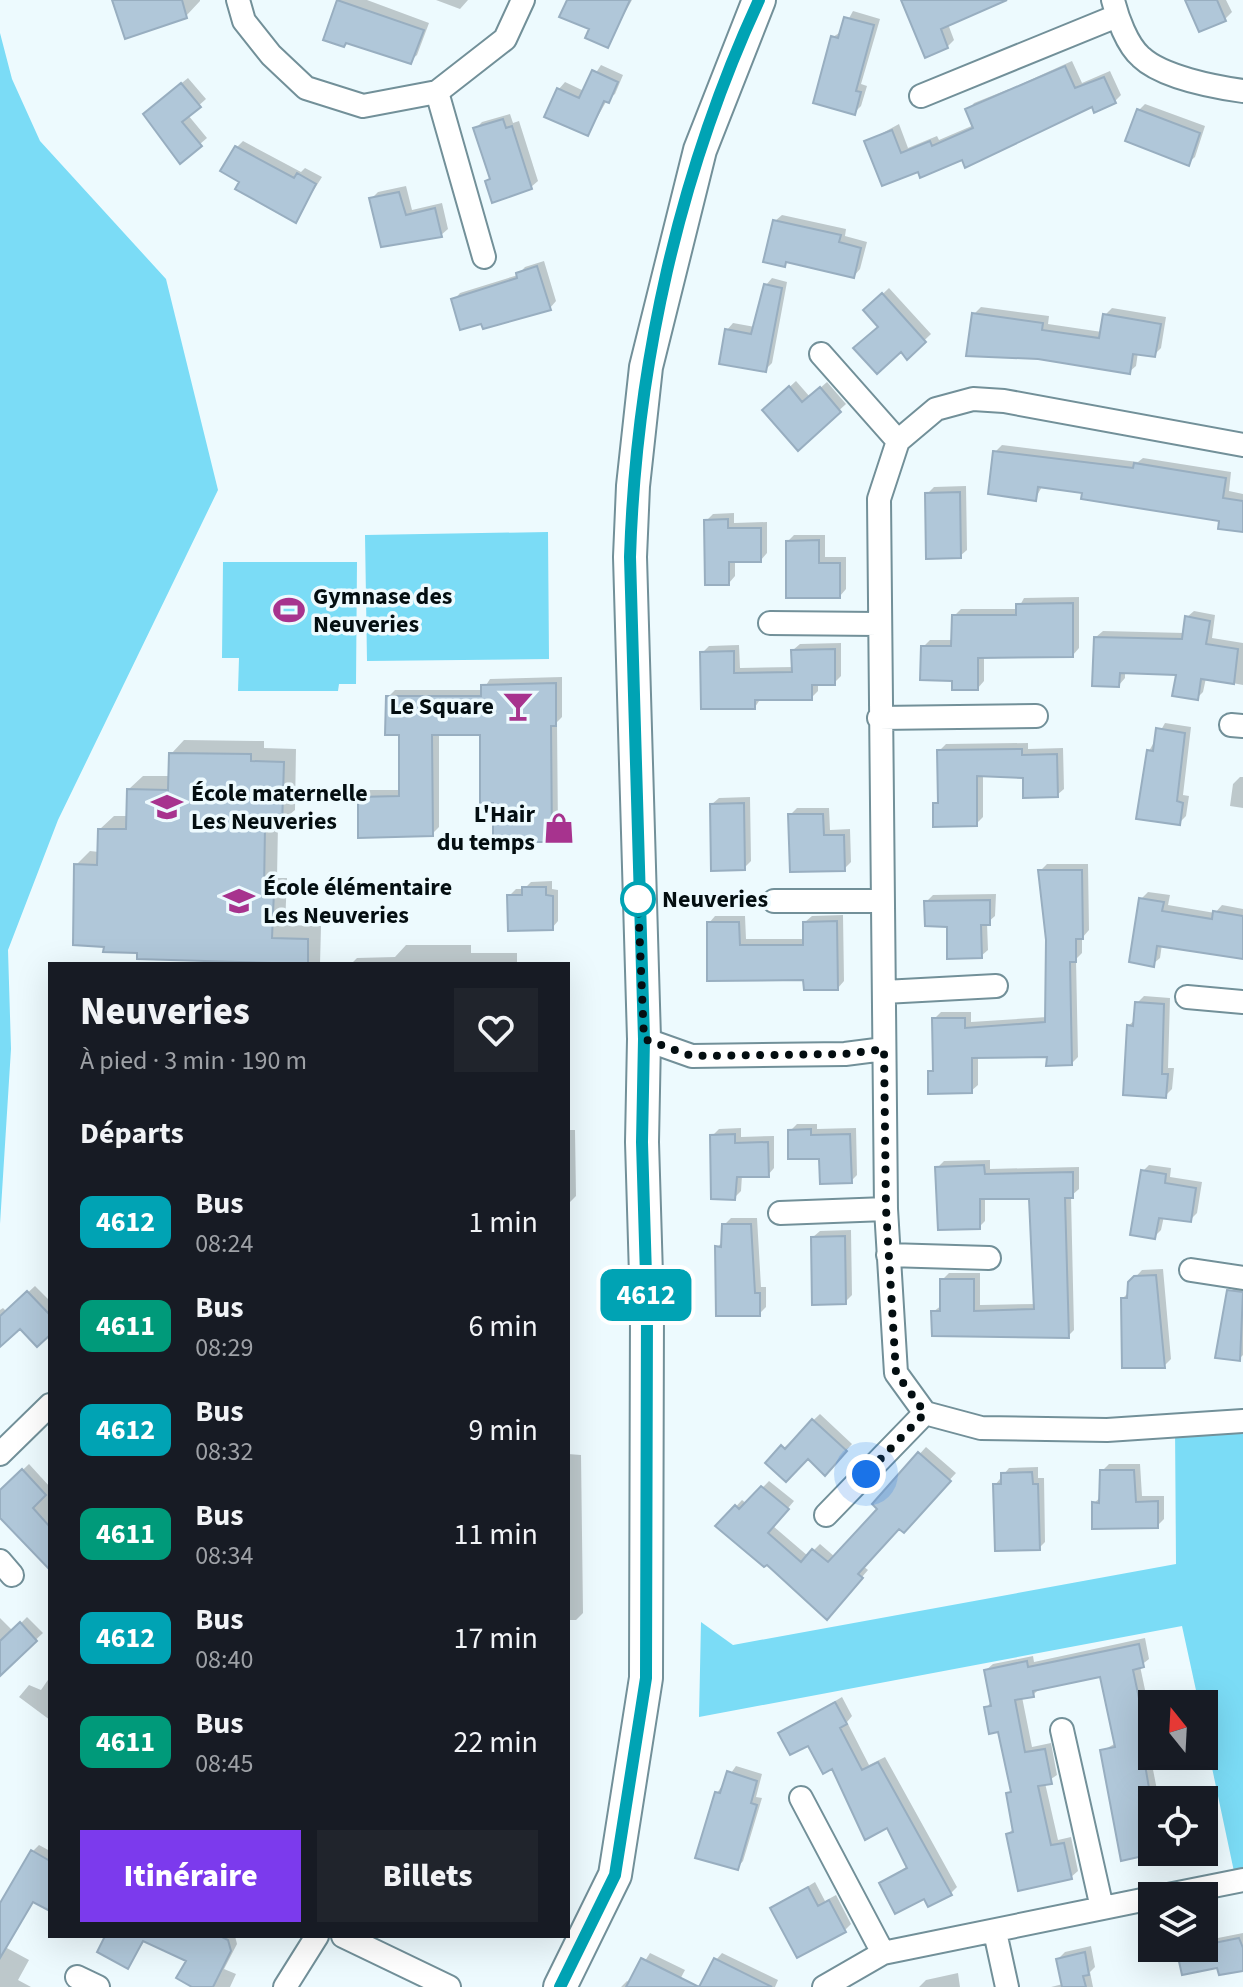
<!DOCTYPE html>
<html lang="fr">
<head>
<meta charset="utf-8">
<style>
	:root { --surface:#171b24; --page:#20242c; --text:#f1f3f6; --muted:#9ea1a6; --accent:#7c3aed }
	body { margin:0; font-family:"Source Sans 3",sans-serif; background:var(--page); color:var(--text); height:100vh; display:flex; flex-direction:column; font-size:30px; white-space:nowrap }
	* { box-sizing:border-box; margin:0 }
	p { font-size:26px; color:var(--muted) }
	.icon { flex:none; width:44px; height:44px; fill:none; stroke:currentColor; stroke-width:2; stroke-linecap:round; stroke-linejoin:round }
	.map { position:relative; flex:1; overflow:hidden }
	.panel { position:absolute; left:48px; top:962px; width:522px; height:976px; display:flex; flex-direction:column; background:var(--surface); border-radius:0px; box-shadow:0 8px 32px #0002 }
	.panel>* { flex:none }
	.badge { padding:0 16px; border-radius:12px; font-size:28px; line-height:52px }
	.needle { width:52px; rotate:342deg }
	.buttons { position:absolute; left:1138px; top:1690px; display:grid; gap:16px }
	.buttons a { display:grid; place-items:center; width:80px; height:80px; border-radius:0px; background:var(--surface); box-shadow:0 8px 32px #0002; font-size:40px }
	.you { position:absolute; width:40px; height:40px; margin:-20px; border:6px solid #fff; border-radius:50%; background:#1a73e8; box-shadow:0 0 0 12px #1a73e833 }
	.map>.badge { position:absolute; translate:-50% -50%; box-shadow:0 0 0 4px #fff }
	h2 { padding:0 32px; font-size:30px; line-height:72px }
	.round { display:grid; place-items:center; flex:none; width:84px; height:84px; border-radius:0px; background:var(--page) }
	.overview { display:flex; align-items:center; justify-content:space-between; height:136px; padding:0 32px }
	h1 { font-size:38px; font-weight:800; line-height:60px }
	.action { display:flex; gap:16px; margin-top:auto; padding:16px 32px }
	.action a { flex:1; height:92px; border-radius:0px; background:var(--accent); color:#fff; font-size:32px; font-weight:800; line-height:92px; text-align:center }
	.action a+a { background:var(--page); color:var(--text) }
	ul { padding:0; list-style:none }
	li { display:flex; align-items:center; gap:24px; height:104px; padding:0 32px }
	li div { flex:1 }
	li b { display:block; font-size:30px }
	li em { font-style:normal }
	li .badge { min-width:88px; font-weight:700; text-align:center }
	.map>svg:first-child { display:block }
	.green { fill:#7bdcf6 }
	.shadow { fill:#0003 }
	.building { fill:#b0c7d9; stroke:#98aec0; stroke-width:2 }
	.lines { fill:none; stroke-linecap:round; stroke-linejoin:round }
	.street-casing { stroke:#729099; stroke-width:26 }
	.secondary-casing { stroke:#729099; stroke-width:36 }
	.street { stroke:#fff; stroke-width:22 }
	.secondary { stroke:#fff; stroke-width:32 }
	.line-casing { stroke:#fff; stroke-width:18 }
	.line { stroke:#00a3b4; stroke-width:12 }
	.walk { stroke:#040e11; stroke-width:8; stroke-dasharray:0 14.4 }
	.stop-dot { fill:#fff; stroke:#00a3b4; stroke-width:4 }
	.labels { text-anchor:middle; stroke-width:7; stroke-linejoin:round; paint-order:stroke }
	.poi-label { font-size:24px; font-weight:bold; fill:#040e11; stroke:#edfafe; text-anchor:start }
	.stop-label { font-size:24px; font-weight:bold; fill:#040e11; stroke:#edfafe; text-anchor:start }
</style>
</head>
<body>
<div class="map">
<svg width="1243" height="1987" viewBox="0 0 1243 1987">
	<rect width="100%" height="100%" fill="#edfafe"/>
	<path class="green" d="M0 33 12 79 40 141 166 279 218 490 58 820 8 950 11 1049 0 1224Z
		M548 532 549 659 367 661 365 535Z
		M223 562H357L356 684H339L338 691H238L239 658H222Z
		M1243 1421V1880L1236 1881 1204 1730V1704H1199L1182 1626 699 1717 701 1622 733 1645 1176 1564 1175 1426Z"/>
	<path class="shadow" d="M115 0H200V1L186 16Z
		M339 0H367L429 23 417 55 410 61 347 41 325 38Z
		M436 0H468L460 9Z
		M569 0H632L607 45Z
		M906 0H974L948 24 954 40 947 47Z
		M1187 0H1226L1232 12 1225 19Z
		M853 11 880 19 861 84 867 86 861 106 854 113 833 37 842 31Z
		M1072 61 1082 83 1110 71 1121 95 1114 102 1093 104 963 157 919 169 866 142 899 124 908 148 937 136 939 140 974 125 968 110 974 103 1009 89 1011 93 1019 85Z
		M601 65 623 75 615 94 607 100 588 134 559 89 565 82 584 91Z
		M188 78 206 99 188 115 207 138 200 144 152 107Z
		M1145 104 1205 126 1195 157 1188 163 1139 110Z
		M510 114 513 123 519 121 538 181 531 187 487 181 491 177 475 129 482 122Z
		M243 141 301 172 305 168 322 177 295 220 241 181 236 148Z
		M406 186 412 210 442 203 448 229 441 235 371 199 378 192Z
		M782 215 846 229 845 236 867 242 860 269 854 276 789 261 784 265 775 221Z
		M544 261 556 301 550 308 454 300 460 293 518 275 525 267Z
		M772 278 787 282 772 363 765 370 727 330 733 323 755 327 766 285Z
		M889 288 931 334 907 357 866 310Z
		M981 307 1049 316 1048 324 1102 332 1105 315 1112 308 1166 317 1161 348 1154 355 1138 352 1136 366 1129 372 1038 357 974 314Z
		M796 381 810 397 827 382 846 404 798 448 765 410Z
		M1002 445 1138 462 1143 458 1231 472 1229 491 1243 494V532L1221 519 1084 491 1043 485 1035 499 995 452Z
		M966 486 967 550 960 556 927 494 934 487Z
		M734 513V523L767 522V553L761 560H735V576L729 583 706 521 713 514Z
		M794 535H825V557H846V589L840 596 788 541Z
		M1079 597V648L1073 655 984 656V681L978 688 923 647 930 640H953L954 616 961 609H1018L1024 598Z
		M1194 611 1215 615 1212 638 1243 643V685L1206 678 1203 692 1197 698 1178 673 1125 671V678L1119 685 1096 637 1103 631 1185 633 1187 617Z
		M841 643V676L834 683H818V691L811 698H761L755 707 702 653 709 646 739 645 740 668 794 667 793 650 800 644Z
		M562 677V717L557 722 558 833 551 840 495 802 482 732 439 733V827L432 834 360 797 367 790H401V733L388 697 395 690H483L490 679Z
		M1165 723 1191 727 1183 795 1189 796 1186 816 1179 823 1149 751Z
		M184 740 264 741V748L296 749 295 810 278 824 277 878H287L285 925 321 926 320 964H260V960L139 951 76 865 90 851 99 852 100 829 114 816H128L129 789 143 776H170L171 754Z
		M1028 743V749L1063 748 1064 789 1057 795 1025 776 983 775V817L976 824 935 804 940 799 939 751 946 744Z
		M1240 777H1243V808L1230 806 1233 784Z
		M750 797 751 861 744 868 712 804 719 798Z
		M797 808H829L830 830 850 829 851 862 844 869 790 815Z
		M1047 864H1088L1089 930 1082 938V953L1076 959 1078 1057 1072 1063 1049 1055 978 1056V1085L971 1091 930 1072 935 1067 934 1019 941 1012H971V1022L1047 1017 1048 940 1040 871Z
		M552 881V889L558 890V921L552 928 509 896 516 889H524L531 882Z
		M1148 892 1170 895 1168 905 1215 913 1222 905 1243 909V957L1162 944 1160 958 1153 964 1141 899Z
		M996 894 995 916 987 923 988 950 981 956 926 902 933 895Z
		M843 915 844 981 838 988 805 978 709 979V923L715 916H745L746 939H805V922L812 916Z
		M406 945H471V953H517V964H351L357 958 395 957Z
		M1144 996 1170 998 1168 1068H1174L1172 1089 1165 1096 1128 1026 1136 1019 1137 1003Z
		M797 1124H817V1129L856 1128 857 1175 851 1181 821 1157 790 1131Z
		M741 1128V1137L774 1136V1168L768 1175H742L741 1191 734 1198 712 1136 719 1129Z
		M568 1130H575L576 1196 569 1203Z
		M990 1160V1169L1079 1167V1189L1071 1196 1074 1330 1068 1336 933 1312 942 1305V1280L949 1273H980V1305L1036 1304 1031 1197H985V1221L979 1227 937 1168 944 1161Z
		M1149 1165 1171 1168 1170 1177 1202 1182 1197 1213 1190 1220 1164 1216 1161 1230 1154 1237 1143 1171Z
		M731 1218H757L761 1287H766V1307L759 1314 717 1247 724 1241V1225Z
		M851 1230 852 1295 845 1302 813 1237 820 1231Z
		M1163 1269 1171 1359 1164 1366 1123 1298 1129 1292 1130 1283 1142 1270Z
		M35 1286 50 1301V1332L20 1326 0 1344V1310L3 1308 7 1312Z
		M1235 1287 1243 1289V1355L1239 1359 1228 1294Z
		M820 1414 852 1444 825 1473 808 1457 768 1463Z
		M926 1447 956 1473 910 1523 899 1526 863 1566 868 1570 833 1611 718 1526 742 1500 747 1504 769 1481 794 1501 773 1526 808 1556 820 1544 835 1557 880 1508 874 1504Z
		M568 1454 581 1455 583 1613 576 1620H568Z
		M29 1464 50 1487V1568L0 1507V1492Z
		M1109 1464H1140L1142 1496H1164V1519L1157 1526 1094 1503 1102 1496V1471Z
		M1038 1467V1478H1044L1045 1542 1039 1548 995 1485 1009 1468Z
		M27 1617 43 1633 0 1673V1618L13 1631Z
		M1145 1638 1149 1659 1140 1666 1152 1723V1734L1147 1739 1157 1790 1174 1787 1177 1800H1152V1852L1123 1858 1102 1751 1116 1743 1101 1675 1040 1688 1033 1695 1022 1697 1032 1747 1051 1743 1057 1775 1045 1783 1058 1840 1071 1837 1078 1871 1071 1877 1008 1834 1014 1828 1008 1794 1012 1789 1000 1729 986 1708 992 1701 986 1670 993 1664 1033 1656 1034 1662Z
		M50 1677V1720L19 1697 29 1685 41 1690Z
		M842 1697 852 1716 847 1722 869 1765 885 1757 957 1887 951 1893 925 1896 881 1883 908 1866 888 1825 809 1743 781 1733Z
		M736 1766 762 1774 756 1797 762 1798 743 1861 737 1868 717 1793Z
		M39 1845 50 1851V1909L34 1901 21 1918 32 1852Z
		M1155 1852H1182L1157 1860Z
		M815 1882 825 1901 836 1895 851 1924 845 1930 772 1909Z
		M1215 1921 1218 1938 1243 1933V1969L1219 1965 1178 1948H1204V1923Z
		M108 1936H235L237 1944 224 1969 236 1974 230 1987H195L188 1960 145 1940 128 1967Z
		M1091 1946 1095 1967 1090 1972 1093 1987H1051L1063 1984 1058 1959 1065 1952Z
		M5 1947 29 1960 18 1980 31 1987H0V1951Z
		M650 1953 685 1970 676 1987H621L627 1981 631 1983Z
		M722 1953 778 1980 775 1987H715L716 1960Z
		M958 1973 960 1987H919L926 1980Z"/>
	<path class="building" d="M112 0H182L187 18 125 39Z
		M337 0 424 30 411 64 346 43 344 47 323 40Z
		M567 0H630L608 48 585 38 589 29 559 17Z
		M901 0H1007L941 29 948 48 925 58Z
		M1185 0H1217L1226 21 1199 32Z
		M844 17 874 25 856 91 861 92 855 115 813 103 831 36 838 38Z
		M1065 66 1075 88 1104 77 1116 103 1094 113 1092 107 965 168 962 160 920 178 918 172 882 186 864 141 892 130 901 153 930 141 932 146 973 128 965 109Z
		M592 70 618 82 609 103 604 101 588 136 544 117 557 88 579 98Z
		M181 83 201 107 182 122 202 146 180 164 143 114Z
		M1137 109 1200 133 1189 166 1125 141Z
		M503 119 506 128 512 126 532 189 492 203 485 181 490 179 473 128Z
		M235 146 294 178 297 173 316 184 296 223 235 189 239 182 220 171Z
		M399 192 406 215 435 208 442 237 381 247 369 198Z
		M773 220 841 235 839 242 861 248 854 278 786 262 785 267 763 262Z
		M537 266 551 310 483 329 481 324 460 330 451 299 517 278 516 273Z
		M764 284 782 288 766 372 719 364 725 329 751 334Z
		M882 293 926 342 907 360 901 352 877 374 853 348 878 327 863 310Z
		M972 313 1043 323 1042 330 1099 338 1103 314 1161 324 1155 357 1133 354 1130 374 1038 359 966 356Z
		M789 386 802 402 820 387 841 412 798 451 762 410Z
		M993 451 1133 468 1134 463 1226 478 1223 498 1243 501V532L1218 529 1219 521 1081 499 1082 493 1038 487 1036 501 988 494Z
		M960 492 961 558 926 559 925 493Z
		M728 519V528H761V562H729V585H705L704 520Z
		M819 540V563H840V598H786V541Z
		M1073 603V657L978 658V690H952V681L920 680 921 646H951L952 615H1016V604Z
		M1185 616 1210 621 1206 644 1238 649 1234 684 1201 679 1198 700 1172 696 1176 675 1120 673 1119 687 1092 686 1094 637 1182 639Z
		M835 649V685H812V700H755V709H701L700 652 734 651V673L792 672 791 650Z
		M556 683V726H551L552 842H493V803H480V735H432L433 836 358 838V797L399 796V735H385L386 696H481V685Z
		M1156 728 1185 733 1177 801 1183 803 1180 825 1136 819 1147 750 1153 751Z
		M1022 749V755L1057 754 1058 797 1023 798V778L977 776V826L933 827V803H938L937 750Z
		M169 753 251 754V761L284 762 282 826H265L264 891H274L272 938 308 939V964L137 959V953L103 952 104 947 73 945 74 864 97 865 98 829H126L127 789 168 790Z
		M744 803 745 870 711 871 710 804Z
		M788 814H823L824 835H844L845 871 790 872Z
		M1038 870H1082L1083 939H1076V962H1070L1072 1065 1046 1066 1047 1057 972 1058V1093L928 1094V1071H933L932 1018H965V1028L1045 1022 1046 940Z
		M522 887H546V895L553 896V930L508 931 507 895H522Z
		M1139 898 1164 902 1162 911 1212 919 1213 911 1243 916V959L1157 946 1154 967 1129 962Z
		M990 900V925H981L982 958 947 959V927L925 926 924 901Z
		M837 921 838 990H804L803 980 707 981V922H739L740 945H803V922Z
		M1135 1002 1164 1004 1162 1074H1168L1166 1098 1123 1095 1127 1025 1133 1026Z
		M811 1129V1135L850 1134 852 1183 820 1184 819 1159H788V1130Z
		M735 1134V1143L768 1142 769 1177H737L735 1200 711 1199 710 1135Z
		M984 1165 985 1174 1073 1172V1198H1065L1069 1338 932 1336 931 1311H940V1279H974V1311L1034 1309 1029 1199H980V1229L938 1230 935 1167Z
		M1141 1170 1166 1174 1165 1183 1196 1188 1191 1222 1159 1218 1155 1239 1130 1235Z
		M722 1224H751L755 1293H760V1316H716L715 1246 721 1247Z
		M845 1236 846 1304 812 1305 811 1237Z
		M1156 1275 1165 1368H1122L1121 1298H1127L1128 1282 1134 1276Z
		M1227 1290 1243 1292 1240 1361 1215 1358Z
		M27 1291 50 1315V1335L37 1347 20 1329 0 1347V1316Z
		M812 1419 847 1451 825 1476 808 1459 786 1482 765 1463 781 1445 785 1449Z
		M918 1452 951 1481 904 1533 899 1529 858 1574 863 1578 827 1620 767 1565 764 1567 715 1526 735 1505 739 1509 761 1486 789 1509 768 1533 801 1562 812 1549 828 1562 877 1509 872 1504Z
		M22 1469 46 1495 33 1508 50 1527V1570L0 1518V1490Z
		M1100 1470H1134L1136 1502 1158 1501V1528L1092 1529V1502L1099 1503Z
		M1032 1472 1033 1484H1038L1040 1550 995 1551 993 1484H1001V1473Z
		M20 1622 37 1641 0 1676V1641Z
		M1139 1644 1144 1667 1133 1670 1148 1741 1141 1742 1152 1805V1854L1121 1861 1100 1750 1115 1747 1100 1677 1033 1691 1034 1697 1015 1700 1025 1752 1045 1749 1052 1784 1038 1786 1051 1845 1064 1843 1072 1879 1018 1891 1006 1834 1013 1832 1006 1793 1011 1792 998 1732 989 1734 984 1707 991 1706 984 1670 1027 1661 1028 1667Z
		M835 1702 847 1724 840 1728 862 1770 878 1762 952 1895 928 1907 924 1899 895 1914 879 1883 907 1868 887 1828 865 1840 832 1769 823 1774 808 1746 790 1755 778 1733Z
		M727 1771 757 1781 751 1803 757 1805 738 1870 695 1858 715 1792 720 1793Z
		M31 1850 50 1861V1911L33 1902 0 1958V1903Z
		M808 1887 818 1906 829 1900 846 1932 797 1958 770 1908Z
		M105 1936H220L228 1940 231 1951 213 1987H192L176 1978 186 1961 143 1941 128 1969 97 1952Z
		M1239 1938 1243 1948V1971L1219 1975 1217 1968 1182 1975 1176 1948H1204V1945Z
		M1085 1952 1089 1975 1083 1976 1086 1987H1062L1056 1959Z
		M641 1958 699 1987 714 1958 772 1987H626Z"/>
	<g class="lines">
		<defs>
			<path id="street" d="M238 0 244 21 271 55 306 88 363 106 437 92 505 39 523 0
				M1113 0C1117 17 1127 45 1141 57 1162 77 1215 87 1243 91
				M437 92 484 257
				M921 96 1117 16
				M821 354 898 441
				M1243 445 1004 401 973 399 936 409 898 441 879 499 886 1209 896 1373 925 1413 981 1428 1107 1430 1243 1421
				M770 623 878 624
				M879 718 1036 716
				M1231 725 1243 726
				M774 901H882
				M884 992 996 986
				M1187 997 1243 1002
				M644 1039 692 1056 845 1054 884 1049
				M780 1213 886 1209
				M888 1255 989 1258
				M1191 1270 1243 1278
				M0 1454 50 1405
				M826 1515 925 1413
				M0 1561 12 1575
				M1062 1730 1102 1908
				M801 1798 883 1953
				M1163 1896 1243 1880
				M995 1932 1007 1987
				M343 1936 449 1987
				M77 1977 98 1987
				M285 1987 317 1936
				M824 1987 883 1953 1152 1898"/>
			<path id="secondary" d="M560 1987 615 1875 646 1678 647 1309 642 1142 644 1039 630 557 633 486 646 367 700 150 759 0"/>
		</defs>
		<use href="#street" class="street-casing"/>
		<use href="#secondary" class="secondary-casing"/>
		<use href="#street" class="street"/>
		<use href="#secondary" class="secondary"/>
	</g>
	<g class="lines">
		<defs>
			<path id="line" d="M560 1987 615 1875 646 1678 647 1309 642 1142 644 1039 630 557C636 366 679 173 759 0"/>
		</defs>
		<use href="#line" class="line-casing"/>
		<use href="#line" class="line"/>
		<path class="walk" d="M638 899 644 1039 692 1056 845 1054 884 1049 886 1209 896 1373 925 1413 866 1474"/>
	</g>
	<defs>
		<symbol id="stadium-bare" viewBox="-9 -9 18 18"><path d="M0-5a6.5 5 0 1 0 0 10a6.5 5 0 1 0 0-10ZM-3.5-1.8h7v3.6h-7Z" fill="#a7338e" stroke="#edfafe" stroke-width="2.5" paint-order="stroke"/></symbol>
		<symbol id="bar-bare" viewBox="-9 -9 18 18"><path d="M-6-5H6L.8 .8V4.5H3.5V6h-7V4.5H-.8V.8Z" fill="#a7338e" stroke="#edfafe" stroke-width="2.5" paint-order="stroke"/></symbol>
		<symbol id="school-bare" viewBox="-9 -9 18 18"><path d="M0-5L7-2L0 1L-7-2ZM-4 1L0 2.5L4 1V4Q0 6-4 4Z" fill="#a7338e" stroke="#edfafe" stroke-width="2.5" paint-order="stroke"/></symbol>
		<symbol id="shop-bare" viewBox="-9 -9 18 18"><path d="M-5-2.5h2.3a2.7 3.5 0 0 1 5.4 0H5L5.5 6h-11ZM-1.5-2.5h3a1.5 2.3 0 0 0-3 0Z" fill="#a7338e" stroke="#edfafe" stroke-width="2.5" paint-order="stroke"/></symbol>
	</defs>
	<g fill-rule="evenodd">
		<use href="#stadium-bare" x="267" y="588" width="44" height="44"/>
		<use href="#bar-bare" x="496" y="684" width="44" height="44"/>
		<use href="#school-bare" x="145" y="785" width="44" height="44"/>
		<use href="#shop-bare" x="537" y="806" width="44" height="44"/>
		<use href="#school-bare" x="217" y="879" width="44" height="44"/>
	</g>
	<circle class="stop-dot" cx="638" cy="899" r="16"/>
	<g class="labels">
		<g class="poi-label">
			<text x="313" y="604">Gymnase des<tspan x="313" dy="28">Neuveries</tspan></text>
			<text x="494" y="714" text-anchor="end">Le Square</text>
			<text x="191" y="801">École maternelle<tspan x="191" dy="28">Les Neuveries</tspan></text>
			<text x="535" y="822" text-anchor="end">L'Hair<tspan x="535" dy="28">du temps</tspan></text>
			<text x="263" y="895">École élémentaire<tspan x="263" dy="28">Les Neuveries</tspan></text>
		</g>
		<g class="stop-label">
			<text x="662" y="907">Neuveries</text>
		</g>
	</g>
</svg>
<div class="buttons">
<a><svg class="needle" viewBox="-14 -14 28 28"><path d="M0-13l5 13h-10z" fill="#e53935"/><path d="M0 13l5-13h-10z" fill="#9ea1a6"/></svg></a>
<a><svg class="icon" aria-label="locate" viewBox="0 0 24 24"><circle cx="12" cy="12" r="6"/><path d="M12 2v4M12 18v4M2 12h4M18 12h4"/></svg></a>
<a><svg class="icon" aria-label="layers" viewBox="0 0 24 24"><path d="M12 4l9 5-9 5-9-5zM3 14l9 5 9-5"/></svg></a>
</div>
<div class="you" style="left:866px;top:1474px"></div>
<b class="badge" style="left:646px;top:1295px;background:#00a3b4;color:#fff">4612</b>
<section class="panel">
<div class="overview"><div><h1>Neuveries</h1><p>À pied · 3 min · 190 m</p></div><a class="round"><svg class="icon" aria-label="heart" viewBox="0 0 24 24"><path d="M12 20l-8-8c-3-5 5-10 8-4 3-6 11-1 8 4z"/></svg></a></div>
<h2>Départs</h2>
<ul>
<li><span class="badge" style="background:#00a3b4;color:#fff">4612</span><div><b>Bus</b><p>08:24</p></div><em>1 min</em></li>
<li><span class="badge" style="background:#009a7a;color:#fff">4611</span><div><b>Bus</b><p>08:29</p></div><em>6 min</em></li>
<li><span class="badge" style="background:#00a3b4;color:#fff">4612</span><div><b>Bus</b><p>08:32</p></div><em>9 min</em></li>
<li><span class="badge" style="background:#009a7a;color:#fff">4611</span><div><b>Bus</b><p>08:34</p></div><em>11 min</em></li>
<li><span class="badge" style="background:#00a3b4;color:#fff">4612</span><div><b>Bus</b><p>08:40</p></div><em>17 min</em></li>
<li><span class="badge" style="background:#009a7a;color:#fff">4611</span><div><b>Bus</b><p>08:45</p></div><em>22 min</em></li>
</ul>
<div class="action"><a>Itinéraire</a><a>Billets</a></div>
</section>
</div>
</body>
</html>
